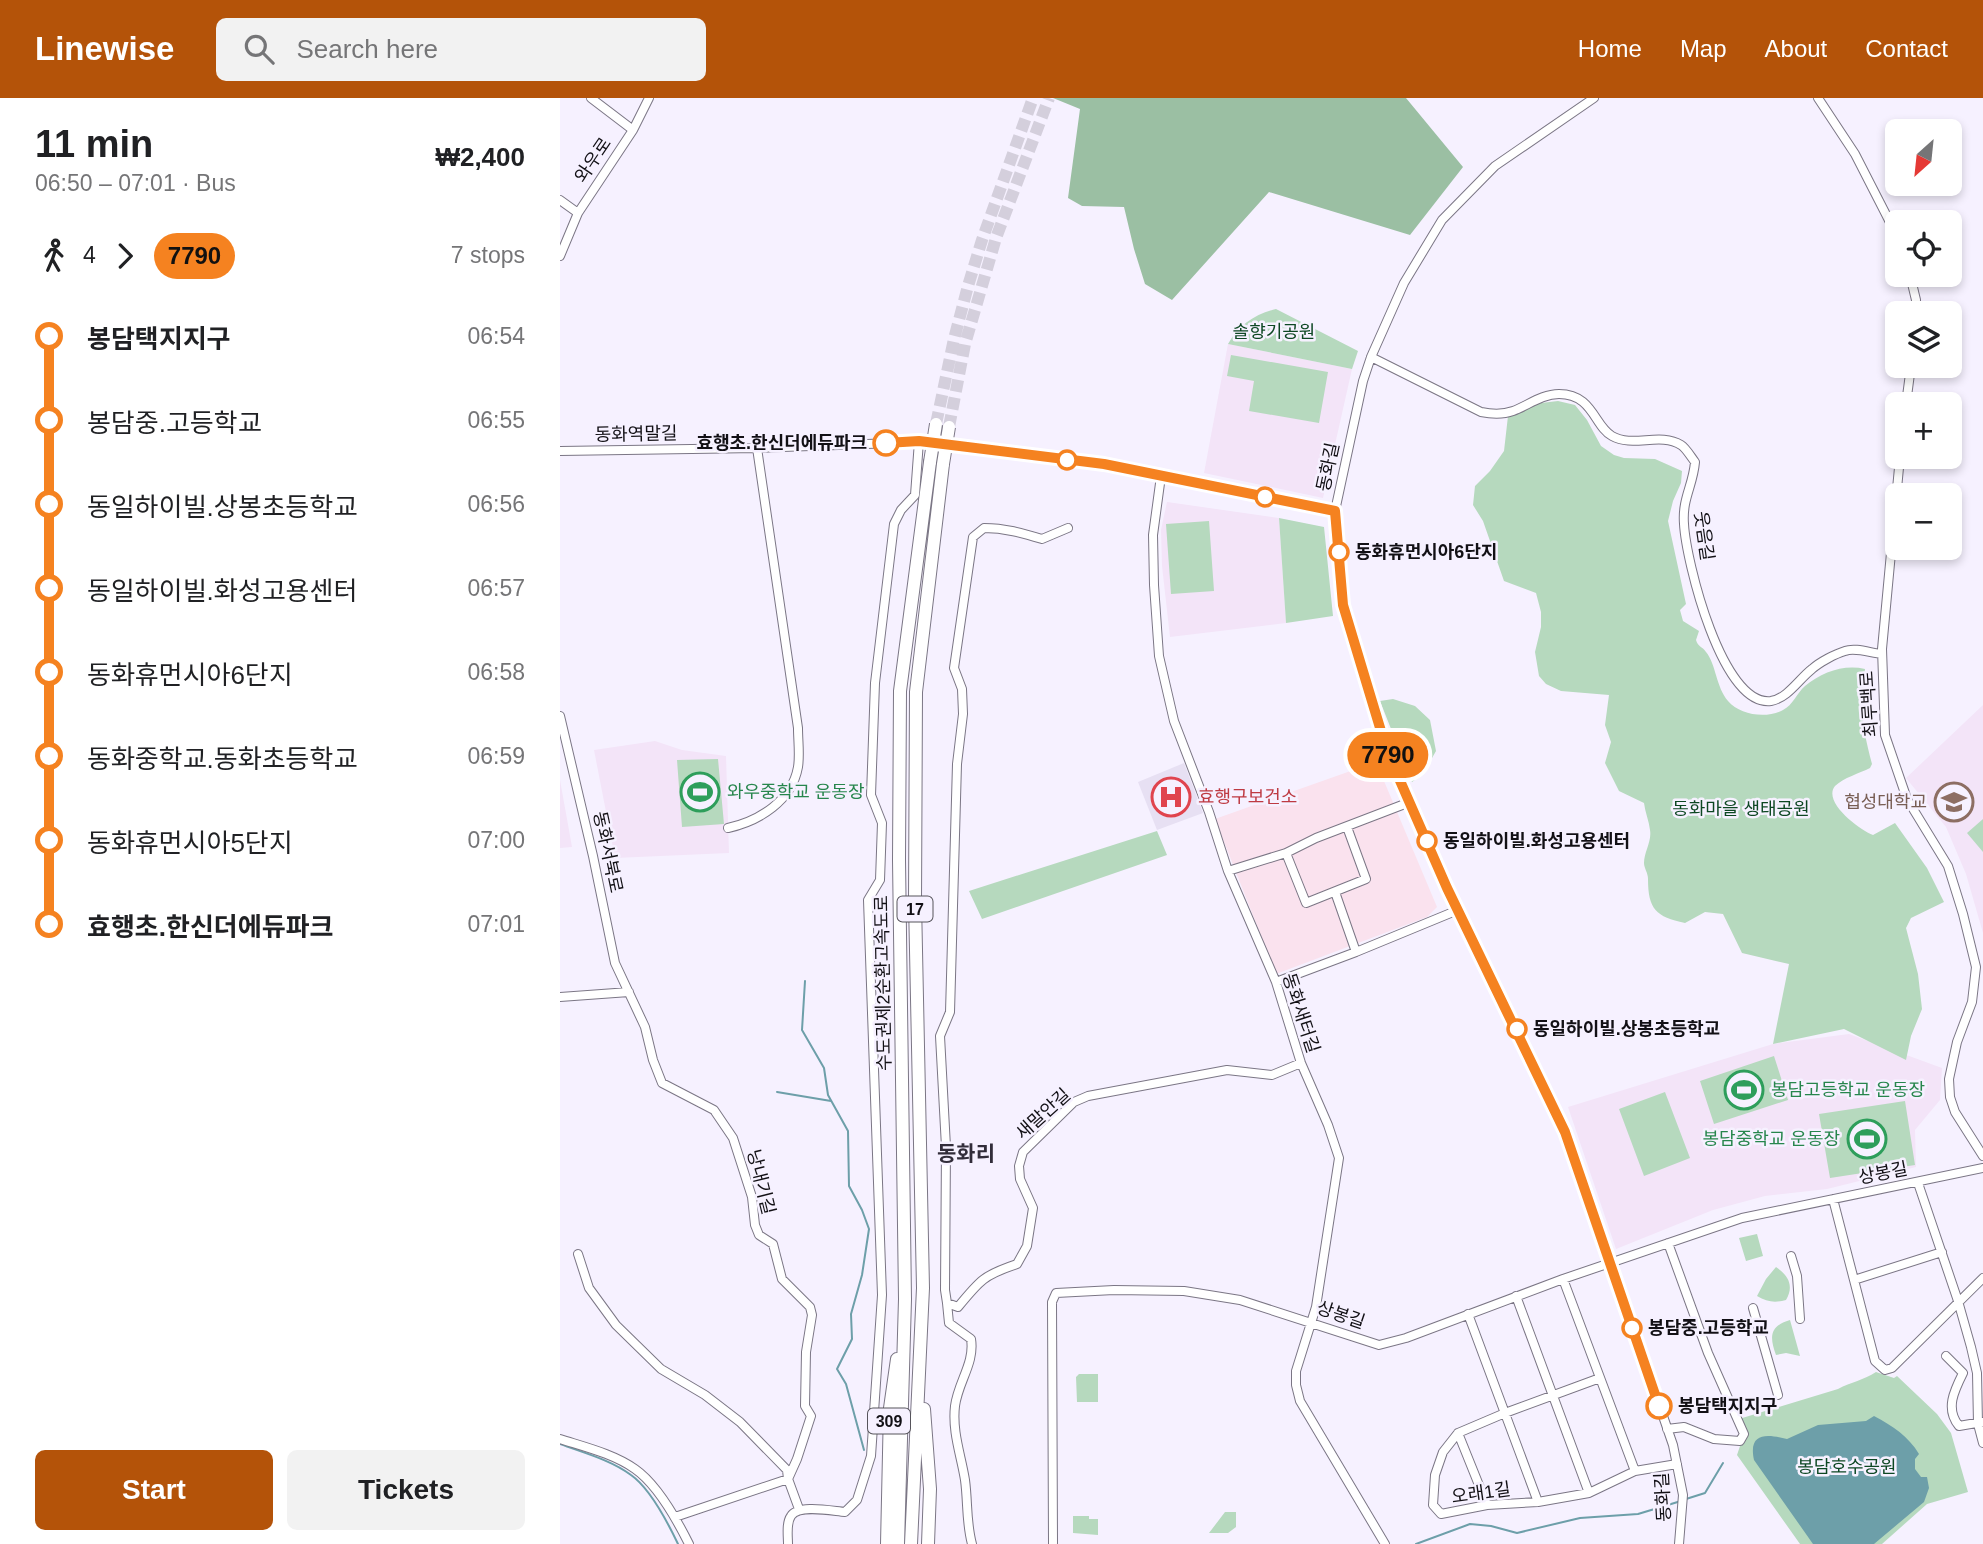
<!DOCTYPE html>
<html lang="en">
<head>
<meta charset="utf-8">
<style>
	:root { --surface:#fff; --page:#f2f2f2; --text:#202124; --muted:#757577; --accent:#b45309 }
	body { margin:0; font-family:Helvetica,"Noto Sans KR",sans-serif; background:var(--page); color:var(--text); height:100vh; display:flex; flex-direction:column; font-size:26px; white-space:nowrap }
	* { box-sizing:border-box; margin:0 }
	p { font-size:23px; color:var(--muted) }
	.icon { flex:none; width:38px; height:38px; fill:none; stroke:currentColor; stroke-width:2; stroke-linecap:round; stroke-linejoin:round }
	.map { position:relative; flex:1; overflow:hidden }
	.side { display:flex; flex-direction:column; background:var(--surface); width:560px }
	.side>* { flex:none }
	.badge { padding:0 14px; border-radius:23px; font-size:24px; line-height:46px }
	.needle { width:46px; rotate:207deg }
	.buttons { position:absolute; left:1325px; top:21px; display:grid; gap:14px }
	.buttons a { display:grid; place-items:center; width:77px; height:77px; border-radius:10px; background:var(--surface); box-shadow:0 4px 10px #0003; font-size:35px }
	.map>.badge { position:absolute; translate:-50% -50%; box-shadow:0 0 0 4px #fff }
	.legs { display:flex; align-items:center; gap:10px; height:77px; padding:0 35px; font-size:23px }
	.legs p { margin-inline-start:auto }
	.headline { display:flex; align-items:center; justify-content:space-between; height:119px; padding:0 35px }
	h1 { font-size:38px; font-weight:700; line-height:52px }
	.primary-button { display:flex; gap:14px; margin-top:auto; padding:14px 35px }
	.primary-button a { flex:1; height:80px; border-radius:10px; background:var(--accent); color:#fff; font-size:28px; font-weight:700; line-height:80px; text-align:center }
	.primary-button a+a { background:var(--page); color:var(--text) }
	ul { padding:0 35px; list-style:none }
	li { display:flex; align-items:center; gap:24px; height:84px; font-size:26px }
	li i { display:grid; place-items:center; width:10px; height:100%; margin:0 9px; background:currentColor }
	li i::after { content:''; width:18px; height:18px; margin:-9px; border:5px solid; border-radius:50%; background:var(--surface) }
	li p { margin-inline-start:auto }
	li:first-child i { background:linear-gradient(#0000 50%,currentColor 0) }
	li:last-child i { background:linear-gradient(currentColor 50%,#0000 0) }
	header { display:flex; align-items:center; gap:42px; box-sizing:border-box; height:98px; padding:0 35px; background:var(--accent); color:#fff }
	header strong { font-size:33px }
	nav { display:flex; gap:38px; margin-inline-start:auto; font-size:24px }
	.search { width:490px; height:63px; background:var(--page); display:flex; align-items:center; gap:18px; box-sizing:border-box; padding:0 24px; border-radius:10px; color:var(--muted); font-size:26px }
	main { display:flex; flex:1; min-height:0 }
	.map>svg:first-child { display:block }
	.commercial { fill:#fae2ee }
	.built { fill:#e7e0f3 }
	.education { fill:#f3e4f8 }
	.green { fill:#b6d9be }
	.forest { fill:#9bbfa3 }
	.water { fill:#6d9fa9 }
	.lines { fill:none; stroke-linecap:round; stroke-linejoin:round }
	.stream { stroke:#6d9fa9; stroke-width:2 }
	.highway-tunnel { stroke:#d4cfdc; stroke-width:12; stroke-dasharray:12 6; stroke-linecap:butt }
	.minor-casing { stroke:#7b7685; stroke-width:10 }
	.highway-casing { stroke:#7b7685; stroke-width:14 }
	.minor { stroke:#fff; stroke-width:8 }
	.highway { stroke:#fff; stroke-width:12 }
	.highway-bridge-casing { stroke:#7b7685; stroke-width:14; stroke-linecap:butt }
	.highway-bridge { stroke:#fff; stroke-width:12 }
	.line-1-casing { stroke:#fff; stroke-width:16 }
	.line-1 { stroke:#f58220; stroke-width:10 }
	.stop-1-dot { fill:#fff; stroke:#f58220; stroke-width:3.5 }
	.labels { text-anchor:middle; stroke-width:5; stroke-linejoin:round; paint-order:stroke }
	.shield { fill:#f6f1ff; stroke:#56545b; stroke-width:2 }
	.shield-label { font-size:16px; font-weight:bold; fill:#121015 }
	.street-label { font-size:18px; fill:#121015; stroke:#f6f1ff }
	.park-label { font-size:18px; fill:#0d4723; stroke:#f6f1ff }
	.stop-label { font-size:18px; font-weight:bold; fill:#121015; stroke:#f6f1ff; text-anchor:start }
	.leisure-label { font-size:18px; fill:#27864d; stroke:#f6f1ff; text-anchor:start }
	.health-label { font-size:18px; fill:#be3a42; stroke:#f6f1ff; text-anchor:start }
	.education-label { font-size:18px; fill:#785e54; stroke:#f6f1ff; text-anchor:end }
	.quarter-label { font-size:21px; font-weight:bold; fill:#322d3a; stroke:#f6f1ff }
</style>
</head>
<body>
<header>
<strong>Linewise</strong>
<div class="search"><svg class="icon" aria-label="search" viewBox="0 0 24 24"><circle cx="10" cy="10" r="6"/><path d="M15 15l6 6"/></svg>Search here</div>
<nav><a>Home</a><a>Map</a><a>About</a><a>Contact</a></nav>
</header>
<main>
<section class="side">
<div class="headline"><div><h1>11 min</h1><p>06:50 – 07:01 · Bus</p></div><b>₩2,400</b></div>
<div class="legs"><svg class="icon" aria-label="walk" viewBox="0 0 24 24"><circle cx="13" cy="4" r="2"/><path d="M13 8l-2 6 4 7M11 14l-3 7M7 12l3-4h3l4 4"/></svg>4<svg class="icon" aria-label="forward" viewBox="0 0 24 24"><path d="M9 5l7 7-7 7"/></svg><b class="badge" style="background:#f58220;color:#111">7790</b><p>7 stops</p></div>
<ul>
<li><i style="color:#f58220"></i><b>봉담택지지구</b><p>06:54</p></li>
<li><i style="color:#f58220"></i><span>봉담중.고등학교</span><p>06:55</p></li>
<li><i style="color:#f58220"></i><span>동일하이빌.상봉초등학교</span><p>06:56</p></li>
<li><i style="color:#f58220"></i><span>동일하이빌.화성고용센터</span><p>06:57</p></li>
<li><i style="color:#f58220"></i><span>동화휴먼시아6단지</span><p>06:58</p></li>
<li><i style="color:#f58220"></i><span>동화중학교.동화초등학교</span><p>06:59</p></li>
<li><i style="color:#f58220"></i><span>동화휴먼시아5단지</span><p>07:00</p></li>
<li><i style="color:#f58220"></i><b>효행초.한신더에듀파크</b><p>07:01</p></li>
</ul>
<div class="primary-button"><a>Start</a><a>Tickets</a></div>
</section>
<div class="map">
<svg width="1423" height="1446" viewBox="0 0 1423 1446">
	<rect width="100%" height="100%" fill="#f6f1ff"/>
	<path class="commercial" d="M816 664 877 809 867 819 716 876 655 721Z"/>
	<path class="built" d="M624 665 643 715 597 732 578 684Z"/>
	<path class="education" d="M668 246 792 271 763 400 644 375Z
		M607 404 719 420 726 525 610 539 602 468 601 432Z
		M1423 607V835L1406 776 1386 729 1346 680Z
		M95 643 122 652 166 658 169 755 55 760 34 652Z
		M0 682 12 749 0 750Z
		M1289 936 1382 970 1380 1002 1355 1032 1356 1069 1267 1091 1205 1098 1153 1112 1056 1151 1008 1009 1213 946Z"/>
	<path class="green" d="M716 211 798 253 792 271 668 246C679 227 695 216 716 211Z
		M671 257 768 274 759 325 689 313 694 283 667 278Z
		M998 303 1015 307 1027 322 1041 348 1054 357 1064 360 1095 361 1122 373 1121 385 1113 403 1108 423 1126 506 1120 512 1123 523 1139 533 1136 542C1138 549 1142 548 1146 554 1156 566 1156 589 1168 603 1180 617 1206 621 1223 612 1233 607 1237 595 1245 588 1262 574 1284 566 1305 571 1300 610 1302 629 1312 666L1310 670C1300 675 1283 680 1275 688 1262 704 1300 732 1313 737L1335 725 1367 770 1384 804 1351 820 1346 830 1358 876 1362 911 1351 938 1346 962 1284 931 1213 946 1229 866 1182 855 1163 816 1145 814 1125 825C1096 819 1088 811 1088 781 1088 775 1084 770 1084 765 1084 754 1092 743 1090 732 1089 723 1085 714 1084 705L1059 693 1045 665 1051 644 1045 627 1049 597 1001 593 986 586 979 578 975 554 981 529V514L976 495 944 483 923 423 913 407 915 388 930 373 944 353 948 318 981 305Z
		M719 420 764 429 773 518 726 525Z
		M649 423 654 493 611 496 606 426Z
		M833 601 855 608 870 622 876 653 863 676 852 684 820 603Z
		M158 661 164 726 122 729 117 662Z
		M1423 721V754L1407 735Z
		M597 733 607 757 422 821 409 793Z
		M1214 958 1228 1002 1154 1026 1140 983Z
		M1105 994 1130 1060 1084 1078 1059 1011Z
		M1345 1003 1355 1067 1270 1080 1259 1016Z
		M1197 1136 1203 1158 1186 1163 1179 1140Z
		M1216 1169C1229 1178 1234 1188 1226 1202 1215 1205 1207 1204 1197 1198L1206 1181Z
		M1230 1222 1240 1258 1226 1255 1216 1257C1209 1238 1210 1228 1230 1222Z
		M1316 1274 1334 1280 1337 1278 1377 1316 1391 1335 1408 1394 1367 1406 1322 1446H1240L1177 1357 1184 1336 1179 1321 1278 1291C1291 1284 1304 1282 1316 1274Z
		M519 1276H538V1304H517L516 1279Z
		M665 1414H676V1429L668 1435H649Z
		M513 1418H529V1421H538V1437L513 1435Z"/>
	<path class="forest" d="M493 0H846L903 69 850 137 709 94 612 202 585 186 574 151 564 109 522 108 508 100 520 11Z"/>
	<path class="water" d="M1314 1318C1333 1328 1348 1338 1359 1356L1355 1361V1371L1361 1379H1367L1369 1390 1364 1404 1314 1446H1253L1194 1362C1188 1334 1207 1336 1227 1341L1258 1327 1306 1323Z"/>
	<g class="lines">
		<path class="stream" d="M245 883 242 932 264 970 268 997 288 1033 289 1088 302 1112 309 1131 302 1177 291 1216 292 1241 277 1271 286 1286 304 1352
			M217 994 271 1003
			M0 1346C24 1355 51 1362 71 1377 91 1391 108 1425 118 1446
			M1126 1401 1145 1395 1163 1365
			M856 1446 910 1426 931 1428 957 1435 1020 1420 1078 1416 1121 1403"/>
		<path class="highway-tunnel" d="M376 326 394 241 408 188 422 142 473 0
			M389 329 405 246 436 140 489 0"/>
		<defs>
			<path id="minor" d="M1034 0 935 68 882 122 844 185 811 259 803 283 775 413 783 507 827 653 887 790 1005 1034 1113 1347 1123 1397 1119 1446
				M1258 0 1295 56 1337 138
				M73 32 89 0
				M0 102 18 115
				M0 158 18 115 73 32 31 0
				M1350 177 1356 202 1355 215
				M811 259 921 314C931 316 942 317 953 313 967 308 982 296 999 296 1033 296 1034 328 1052 338 1073 350 1100 334 1121 347 1126 350 1131 359 1135 364 1133 388 1122 400 1124 426 1126 463 1162 609 1211 603 1228 600 1239 581 1252 571 1260 564 1275 556 1285 553 1295 549 1311 555 1322 556
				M1346 306 1351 268
				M382 346 544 366 775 413
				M0 353 197 350 362 344
				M1340 359 1322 551 1325 637 1347 701 1388 768 1403 816 1416 869 1412 904 1397 944 1389 981 1390 999 1395 1014 1423 1058
				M601 378 593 437 594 487 599 558 614 623 649 714 668 773 716 884 741 965 768 1027 779 1060 756 1209 736 1273V1287L740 1303 825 1446
				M0 618 33 758 55 865 85 929 93 962 102 985 154 1012 173 1040 192 1099 195 1127 199 1137 213 1146 222 1181 250 1209 252 1217 246 1254 245 1308 251 1318 237 1361 228 1381 115 1419
				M168 730C199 723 232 703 238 669 240 657 238 643 238 630L197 350
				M726 755 746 805 806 781 787 729
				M668 773 726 755 756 740 850 704
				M775 794 796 854
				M716 884 796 854 898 812
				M0 899 69 894
				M1358 1085 1398 1203 1411 1249 1417 1275 1418 1326 1423 1345
				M1273 1101 1315 1263 1325 1272 1332 1270 1423 1180
				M18 1156 29 1190 56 1227 101 1271 145 1297 180 1324 227 1372 228 1381 239 1411
				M1231 1158 1237 1178 1240 1221
				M1003 1181 1075 1373
				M1294 1182 1382 1154
				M956 1198 1029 1395
				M387 1205 385 1192 386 1049 380 938 390 914 397 666 403 616 402 591 394 570 413 439 424 430C445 430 462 435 482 441L508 430
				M1193 1210 1218 1297
				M908 1216 978 1404
				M1386 1258 1403 1275C1394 1293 1385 1311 1399 1328L1422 1324
				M1040 1280 945 1315 898 1335 883 1354 875 1377 873 1407 881 1416 927 1407 978 1404 1029 1395 1075 1373 1117 1366
				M1107 1331 1124 1329 1154 1341 1180 1343 1184 1336 1148 1255 1108 1145
				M898 1335 927 1407
				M0 1341C25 1349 54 1356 75 1371 98 1387 117 1422 129 1446
				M493 1445 492 1204 496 1195 554 1192 624 1193 680 1202 819 1247 846 1240 1003 1181 1182 1120 1423 1070
				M228 1446C228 1438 226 1425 231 1418 238 1406 272 1413 285 1414L297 1402 311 1358 322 1197 308 802 320 782 322 725 311 697 315 585 334 426 341 412 355 397 359 343
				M412 1446C406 1424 408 1404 405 1382 401 1357 392 1334 395 1308 398 1284 415 1265 411 1241L389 1225 387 1205 398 1209C420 1182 424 1177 457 1166L467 1148 473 1110 460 1081 459 1068 463 1054 514 1004 528 998 667 972 712 977 741 965"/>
			<path id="highway" d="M364 1311 370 1391 368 1446
				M327 1446 330 1310 337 1261
				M338 1446 345 1201 339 762 340 593 370 364
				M351 1446 363 1190 355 804 356 594 383 366"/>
		</defs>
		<use href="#minor" class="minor-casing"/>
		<use href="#highway" class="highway-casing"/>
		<use href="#minor" class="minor"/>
		<use href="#highway" class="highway"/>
		<defs>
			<path id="highway-bridge" d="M370 364 376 326
				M383 366 389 329"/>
		</defs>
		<use href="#highway-bridge" class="highway-bridge-casing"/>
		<use href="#highway-bridge" class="highway-bridge"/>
	</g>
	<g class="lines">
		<defs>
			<path id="line-1" d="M326 345 359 343 544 366 775 413 783 507 827 653 887 790 1005 1034 1099 1308"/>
		</defs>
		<use href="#line-1" class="line-1-casing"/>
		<use href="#line-1" class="line-1"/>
	</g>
	<defs>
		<symbol id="stadium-ring" viewBox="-11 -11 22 22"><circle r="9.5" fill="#f6f1ff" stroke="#2e9e5b" stroke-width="1.5"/><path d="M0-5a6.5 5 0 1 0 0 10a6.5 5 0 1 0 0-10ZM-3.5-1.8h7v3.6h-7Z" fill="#2e9e5b"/></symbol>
		<symbol id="hospital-ring" viewBox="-11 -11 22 22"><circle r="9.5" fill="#f6f1ff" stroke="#e0444e" stroke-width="1.5"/><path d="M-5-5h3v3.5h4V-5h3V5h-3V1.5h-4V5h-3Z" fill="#e0444e"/></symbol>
		<symbol id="university-ring" viewBox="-11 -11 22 22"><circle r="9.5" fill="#f6f1ff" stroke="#8d6e63" stroke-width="1.5"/><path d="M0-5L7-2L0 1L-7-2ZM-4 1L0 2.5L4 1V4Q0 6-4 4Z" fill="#8d6e63"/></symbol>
	</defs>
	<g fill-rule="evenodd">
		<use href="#stadium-ring" x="118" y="672" width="44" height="44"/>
		<use href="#hospital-ring" x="589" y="677" width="44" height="44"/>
		<use href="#university-ring" x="1372" y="682" width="44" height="44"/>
		<use href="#stadium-ring" x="1162" y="970" width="44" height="44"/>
		<use href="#stadium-ring" x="1285" y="1019" width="44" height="44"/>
	</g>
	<g class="stop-1-dot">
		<circle cx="326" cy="345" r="12"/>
		<circle cx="507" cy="362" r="9"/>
		<circle cx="705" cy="399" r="9"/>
		<circle cx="779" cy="454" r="9"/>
		<circle cx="867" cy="743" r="9"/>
		<circle cx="957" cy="931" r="9"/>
		<circle cx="1072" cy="1230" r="9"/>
		<circle cx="1099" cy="1308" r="12"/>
	</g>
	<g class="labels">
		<g class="shield">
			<rect x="337.5" y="798.5" width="35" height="25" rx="5"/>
			<rect x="308" y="1310.5" width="42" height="25" rx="5"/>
		</g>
		<g class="shield-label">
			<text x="355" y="817">17</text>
			<text x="329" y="1329">309</text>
		</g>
		<g class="street-label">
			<text transform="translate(33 62) rotate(-56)" y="6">와우로</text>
			<text transform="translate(76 336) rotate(-1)" y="6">동화역말길</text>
			<text transform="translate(768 369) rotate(-78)" y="6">동화길</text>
			<text transform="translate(1144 438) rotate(82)" y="6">웃음길</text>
			<text transform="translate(1309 606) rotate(-94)" y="6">최루백로</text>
			<text transform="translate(48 754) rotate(78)" y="6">동화서북로</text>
			<text transform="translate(323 885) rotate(-91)" y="6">수도권제2순환고속도로</text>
			<text transform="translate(741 915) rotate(72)" y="6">동화새터길</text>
			<text transform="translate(483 1016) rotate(-42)" y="6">새말안길</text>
			<text transform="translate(1323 1075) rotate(-11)" y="6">상봉길</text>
			<text transform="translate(201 1084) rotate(76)" y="6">낭내기길</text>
			<text transform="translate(781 1217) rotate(19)" y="6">상봉길</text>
			<text transform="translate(921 1395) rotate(-8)" y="6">오래1길</text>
			<text transform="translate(1103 1399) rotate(-93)" y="6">동화길</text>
		</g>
		<g class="park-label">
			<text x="714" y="240">솔향기공원</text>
			<text x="1181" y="717">동화마을 생태공원</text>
			<text x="1287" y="1375">봉담호수공원</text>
		</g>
		<g class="stop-label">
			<text x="307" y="351" text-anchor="end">효행초.한신더에듀파크</text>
			<text x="795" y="460">동화휴먼시아6단지</text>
			<text x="883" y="749">동일하이빌.화성고용센터</text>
			<text x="973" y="937">동일하이빌.상봉초등학교</text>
			<text x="1088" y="1236">봉담중.고등학교</text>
			<text x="1118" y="1314">봉담택지지구</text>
		</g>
		<g class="leisure-label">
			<text x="167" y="700">와우중학교 운동장</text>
			<text x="1211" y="998">봉담고등학교 운동장</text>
			<text x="1280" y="1047" text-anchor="end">봉담중학교 운동장</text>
		</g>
		<g class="health-label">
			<text x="638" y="705">효행구보건소</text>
		</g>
		<g class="education-label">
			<text x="1367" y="710">협성대학교</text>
		</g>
		<g class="quarter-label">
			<text x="406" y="1063">동화리</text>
		</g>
	</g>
</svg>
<div class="buttons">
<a><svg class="needle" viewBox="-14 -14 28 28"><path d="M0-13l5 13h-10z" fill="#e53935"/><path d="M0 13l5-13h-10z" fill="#757577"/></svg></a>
<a><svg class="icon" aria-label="locate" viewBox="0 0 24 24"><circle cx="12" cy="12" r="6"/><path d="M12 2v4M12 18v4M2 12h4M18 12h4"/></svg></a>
<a><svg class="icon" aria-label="layers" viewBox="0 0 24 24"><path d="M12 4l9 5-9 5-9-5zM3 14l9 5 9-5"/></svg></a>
<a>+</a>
<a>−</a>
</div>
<b class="badge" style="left:828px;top:657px;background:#f58220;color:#111">7790</b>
</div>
</main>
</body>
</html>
